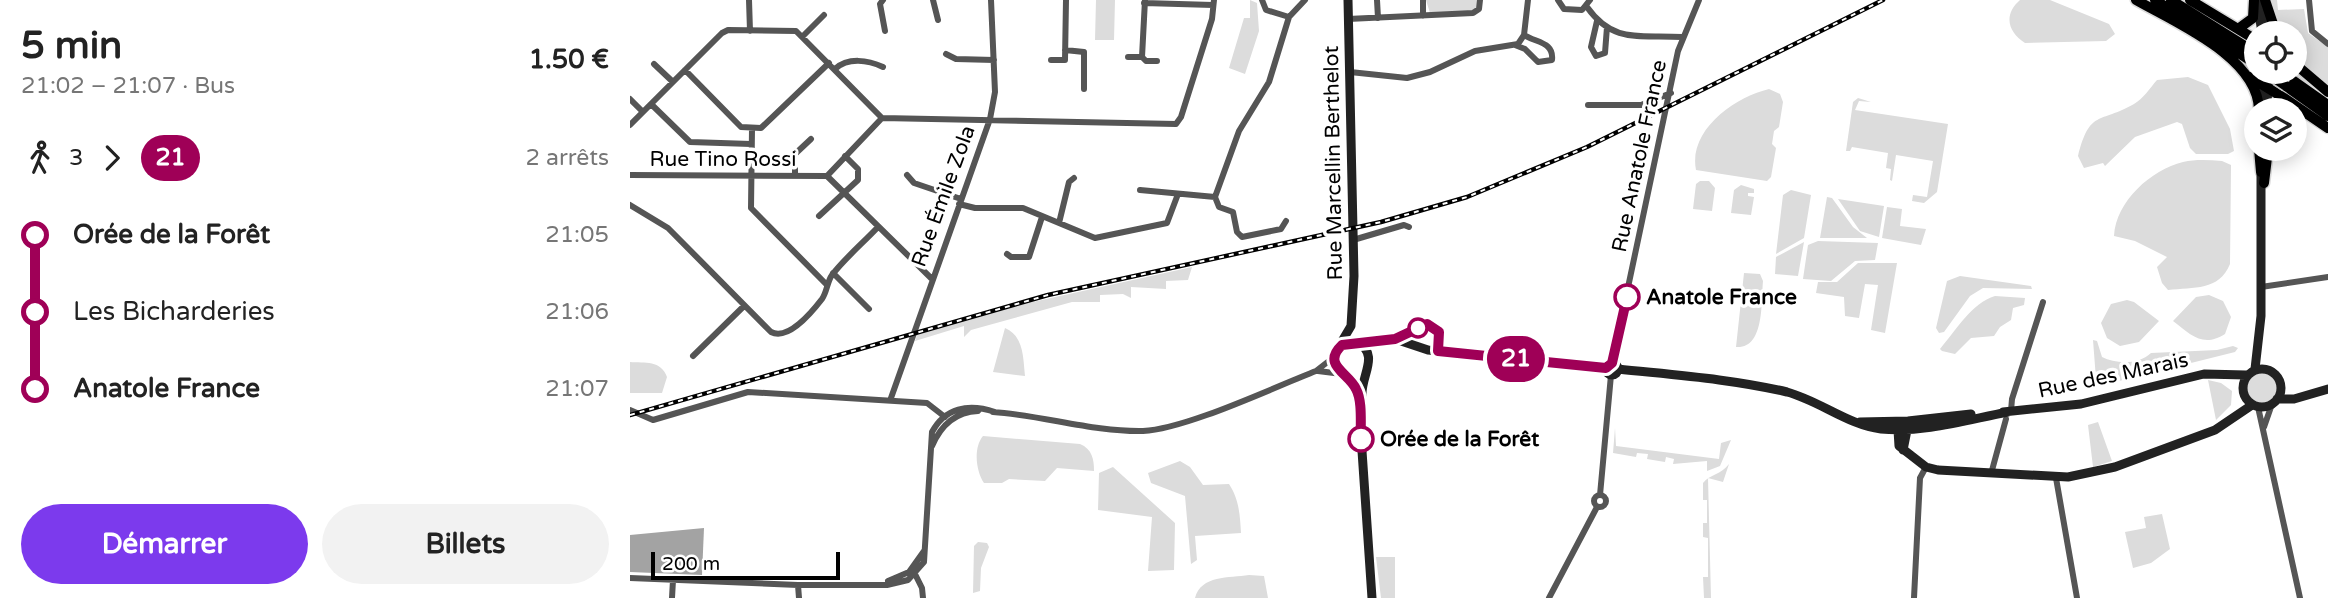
<!DOCTYPE html>
<html lang="fr">
<head>
<meta charset="utf-8">
<style>
	:root { --surface:#fff; --page:#f2f2f2; --text:#222; --muted:#767676; --accent:#7c3aed }
	body { margin:0; font-family:"Varela Round",sans-serif; background:var(--page); color:var(--text); height:100vh; display:flex; flex-direction:column; font-size:26px; white-space:nowrap }
	* { box-sizing:border-box; margin:0 }
	p { font-size:23px; color:var(--muted) }
	.icon { flex:none; width:38px; height:38px; fill:none; stroke:currentColor; stroke-width:2; stroke-linecap:round; stroke-linejoin:round }
	.map { position:relative; flex:1; overflow:hidden }
	.sheet { display:flex; flex-direction:column; background:var(--surface); width:630px }
	.sheet>* { flex:none }
	.badge { padding:0 14px; border-radius:23px; font-size:24px; line-height:46px }
	.buttons { position:absolute; left:1614px; top:21px; display:grid; gap:14px }
	.buttons a { display:grid; place-items:center; width:63px; height:63px; border-radius:50%; background:var(--surface); box-shadow:0 4px 18px #0003; font-size:35px }
	.scale { position:absolute; left:21px; bottom:18px; width:189px; box-sizing:border-box; padding-left:7px; border:4px solid #000; border-top:0; font-size:19px; line-height:24px; white-space:nowrap; color:#000; -webkit-text-stroke:5px #fff; paint-order:stroke }
	.map>.badge { position:absolute; translate:-50% -50%; box-shadow:0 0 0 4px #fff }
	.legs { display:flex; align-items:center; gap:10px; height:77px; padding:0 21px; font-size:23px }
	.legs p { margin-inline-start:auto }
	.summary { display:flex; align-items:center; justify-content:space-between; height:119px; padding:0 21px }
	h1 { font-size:38px; font-weight:700; line-height:52px }
	.cta { display:flex; gap:14px; margin-top:auto; padding:14px 21px }
	.cta a { flex:1; height:80px; border-radius:42px; background:var(--accent); color:#fff; font-size:28px; font-weight:700; line-height:80px; text-align:center }
	.cta a+a { background:var(--page); color:var(--text) }
	ul { padding:0 21px; list-style:none }
	li { display:flex; align-items:center; gap:24px; height:77px; font-size:26px }
	li i { display:grid; place-items:center; width:10px; height:100%; margin:0 9px; background:currentColor }
	li i::after { content:''; width:18px; height:18px; margin:-9px; border:5px solid; border-radius:50%; background:var(--surface) }
	li p { margin-inline-start:auto }
	li:first-child i { background:linear-gradient(#0000 50%,currentColor 0) }
	li:last-child i { background:linear-gradient(currentColor 50%,#0000 0) }
	main { display:flex; flex:1; min-height:0 }
	.map>svg:first-child { display:block }
	.green { fill:#dcdcdc }
	.water { fill:#a3a3a3 }
	.lines { fill:none; stroke-linecap:round; stroke-linejoin:round }
	.primary-casing { stroke:#dbdbdb; stroke-width:13 }
	.street { stroke:#555; stroke-width:6 }
	.secondary { stroke:#222; stroke-width:9 }
	.primary { stroke:#000; stroke-width:10 }
	.rail-casing { stroke:#000; stroke-width:4.5 }
	.rail { stroke:#fff; stroke-width:2; stroke-dasharray:5; stroke-linecap:butt }
	.primary-bridge-casing { stroke:#dbdbdb; stroke-width:13; stroke-linecap:butt }
	.primary-bridge { stroke:#000; stroke-width:10 }
	.line-1-casing { stroke:#fff; stroke-width:16 }
	.line-1 { stroke:#9f0057; stroke-width:10 }
	.stop-1-dot { fill:#fff; stroke:#9f0057; stroke-width:3.5 }
	.labels { text-anchor:middle; stroke-width:7; stroke-linejoin:round; paint-order:stroke }
	.street-label { font-size:21px; fill:#000; stroke:#fff }
	.stop-label { font-size:21px; font-weight:bold; fill:#000; stroke:#fff; text-anchor:start }
</style>
</head>
<body>
<main>
<section class="sheet">
<div class="summary"><div><h1>5 min</h1><p>21:02 – 21:07 · Bus</p></div><b>1.50 €</b></div>
<div class="legs"><svg class="icon" aria-label="walk" viewBox="0 0 24 24"><circle cx="13" cy="4" r="2"/><path d="M13 8l-2 6 4 7M11 14l-3 7M7 12l3-4h3l4 4"/></svg>3<svg class="icon" aria-label="forward" viewBox="0 0 24 24"><path d="M9 5l7 7-7 7"/></svg><b class="badge" style="background:#9f0057;color:#fff">21</b><p>2 arrêts</p></div>
<ul>
<li><i style="color:#9f0057"></i><b>Orée de la Forêt</b><p>21:05</p></li>
<li><i style="color:#9f0057"></i><span>Les Bicharderies</span><p>21:06</p></li>
<li><i style="color:#9f0057"></i><b>Anatole France</b><p>21:07</p></li>
</ul>
<div class="cta"><a>Démarrer</a><a>Billets</a></div>
</section>
<div class="map">
<svg width="1698" height="598" viewBox="0 0 1698 598">
	<rect width="100%" height="100%" fill="#fff"/>
	<path class="green" d="M466 0H485L484 40H465Z
		M620 0 627 3 629 31 615 74 599 68 614 18H620Z
		M796 0H847L848 7 843 11 800 13Z
		M1390 0H1420L1479 24 1485 34 1476 41 1395 43C1378 32 1373 15 1390 0Z
		M1640 0H1647L1648 10 1674 9 1678 33 1698 47V87L1664 54V33H1654Z
		M1558 77 1578 85 1600 129 1604 151 1598 154H1566L1560 148 1552 124 1547 122 1505 137 1475 166 1473 163 1454 168 1448 156C1460 109 1469 124 1504 104 1513 99 1520 88 1527 80Z
		M1139 89 1150 94 1153 102 1149 127 1144 131 1142 144 1146 148 1141 177 1137 181 1066 170C1058 130 1105 97 1139 89Z
		M1228 98 1241 102 1229 101 1225 110 1318 124 1307 192 1294 203 1282 201 1283 195 1297 197 1303 161 1266 155 1262 181 1260 180 1261 169 1256 168 1258 153 1222 147 1220 151H1216L1223 102Z
		M1592 161 1601 165 1600 264C1589 291 1564 287 1538 290L1532 283 1527 267 1537 257 1505 241 1484 236C1486 201 1521 170 1553 162 1566 159 1579 160 1592 161Z
		M1070 181H1079L1085 188 1082 211 1063 209 1066 184Z
		M1111 185 1124 189V193H1118V196L1124 197 1121 215 1101 213 1104 190Z
		M1161 190 1181 195 1174 238 1146 254 1153 195Z
		M1197 197 1202 198 1223 227 1237 238H1190Z
		M1208 199 1254 206 1249 237 1230 231Z
		M1257 207 1272 209 1270 226 1296 229 1291 245 1252 238Z
		M1188 241 1248 243 1245 260 1225 261 1201 281 1173 279 1178 245Z
		M1174 242 1168 276 1145 274 1146 257Z
		M1228 263H1267L1255 333 1241 330 1248 285 1235 284 1229 318 1215 316 1214 297 1186 293 1188 282H1207Z
		M562 267 558 280 536 281V289L501 287V298L493 294 470 295V302H442L341 330 334 337V326L285 341 287 335 398 303Z
		M1114 273 1130 274 1133 281C1131 301 1135 349 1106 347Z
		M1330 276 1401 286 1402 289 1353 288 1340 296 1314 332 1309 333 1306 328 1317 281Z
		M1579 295 1593 301 1601 317 1595 334C1573 348 1561 335 1543 321L1566 297Z
		M1365 296 1395 298 1394 305 1383 308 1381 320 1370 327 1364 336 1341 338 1325 354 1312 351 1310 349C1326 330 1342 303 1365 296Z
		M1497 300 1504 302 1529 321 1509 342 1490 346 1477 338 1471 323 1481 304Z
		M375 328C394 336 393 358 395 376L363 372Z
		M1463 340 1467 341 1472 357C1486 364 1508 365 1521 353L1587 350 1603 346 1608 348 1605 352 1473 385 1466 379Z
		M0 362C15 363 31 360 37 377L32 393H0Z
		M1617 388a15 15 0 1 1 30 0a15 15 0 1 1-30 0Z
		M1578 380 1591 383 1602 391 1601 405 1586 420Z
		M1468 422 1482 461 1463 467 1458 425Z
		M985 428 986 446 1089 459 1091 443 1101 440 1090 466 1077 471V461L1043 464 1044 459 1036 457 1035 462 1017 459 1018 454 1007 453 1006 457 983 453Z
		M353 436 450 444C462 449 464 459 464 471L427 468 415 481 379 479 372 483H354C346 471 343 448 353 436Z
		M550 461 560 467 573 485 599 484C609 499 610 515 611 533L565 536 567 560 561 564 555 496 521 483 518 473Z
		M1099 464 1093 482 1078 478 1081 598H1074L1073 577H1078V538L1073 537V523H1077V500H1073V483C1080 474 1091 475 1099 464Z
		M483 467 545 523 544 570 518 571 522 517 468 510 469 473Z
		M1532 514 1540 549 1521 563 1503 568 1495 532 1516 528 1514 517Z
		M348 542 357 543 359 547 351 568 350 591 343 593 344 546Z
		M746 557H765V598H751Z
		M619 575 634 576 638 598H565C571 575 599 578 619 575Z"/>
	<path class="water" d="M74 528 72 575 0 572V535Z"/>
	<g class="lines">
		<defs>
			<path id="primary" d="M1506 0C1546 23 1628 57 1629 110
				M1525 0 1626 64
				M1541 0 1626 53
				M1560 0 1608 29 1623 18 1624 0
				M1635 0 1646 33
				M1608 29 1626 40
				M1664 63 1698 92
				M1651 72 1698 105
				M1620 77 1654 98
				M1656 86 1698 116
				M1642 110 1654 98 1698 128
				M1629 149 1631 172
				M1634 183 1638 149"/>
		</defs>
		<use href="#primary" class="primary-casing"/>
		<path class="street" d="M119 0 120 31
			M253 0 250 4 255 31
			M303 0 308 20
			M515 0 512 57 516 61H527
			M632 0 636 10 659 17
			M747 0 748 18
			M793 0V16
			M928 0 934 9 952 10 960 0
			M1679 0 1682 31 1698 44
			M514 3 583 5
			M957 7C984 45 1011 34 1052 37
			M718 19 843 13 849 9 850 0
			M967 21 961 47 966 56 975 53 977 27
			M172 37 194 15
			M885 45 895 49 908 62 922 60C924 42 907 43 894 35
			M435 50 454 52V89
			M316 54 326 59 364 60
			M498 57H512
			M421 60H435L436 0
			M24 64 43 82
			M205 69C218 57 238 60 253 67
			M55 70 111 127 131 128 199 63
			M720 72 777 78 800 72 845 51 888 44 894 35 898 0
			M0 99 13 112
			M21 104 60 142 121 144
			M958 105H1011L1041 93
			M0 125 92 33 98 30 166 31 252 118
			M122 129 121 208 196 284
			M0 175 197 176 252 118 546 124 551 117 582 19 584 0
			M277 175 284 183 331 199
			M165 176V154L181 139
			M197 176 302 279
			M510 190 585 197
			M585 197 609 131 639 82 659 17 675 0
			M585 197 589 207 603 212 607 232 612 237 651 229 656 221
			M329 204 345 208H393L465 238 537 223 548 194
			M0 205 38 228 141 332C158 341 182 312 192 299 197 292 197 282 202 275 215 258 233 243 248 227
			M189 216 228 180V169L215 156
			M429 223 439 182 444 178
			M723 240 774 225 779 227
			M377 254 381 257H399L412 217
			M203 273 239 309
			M1631 287 1698 277
			M63 356 114 306
			M982 363 1048 51 1069 0
			M688 371 712 374
			M261 398 360 119 365 92 361 0
			M1628 407 1670 598
			M0 410 23 420 118 392 297 403 315 417
			M1381 411 1382 399 1413 302
			M363 412C412 415 463 432 513 431 556 429 642 388 686 371L704 357
			M1634 427 1642 404
			M302 446C311 425 325 412 348 411
			M1361 474 1376 419
			M1426 478 1447 598
			M970 495 981 375
			M964 501a6 6 0 1 1 12 0a6 6 0 1 1-12 0Z
			M285 574 292 588 293 598
			M0 578 168 585H257L278 580 294 562 302 432C315 408 338 403 365 412
			M258 581 279 572 294 551
			M168 585 169 598
			M42 598 43 580
			M919 598 967 507
			M1284 598 1290 478 1296 467"/>
		<path class="secondary" d="M718 0 724 276 721 326 705 353 704 361 728 392 742 598
			M1627 0 1632 33
			M1635 11 1639 33
			M1632 108 1633 72
			M1636 110 1640 72
			M730 343 765 339 798 350 976 368
			M712 345 727 342C751 355 730 376 732 397
			M976 369a6 6 0 1 1 12 0a6 6 0 1 1-12 0Z
			M1613 388a19 19 0 1 1 38 0a19 19 0 1 1-38 0Z
			M988 369C1044 375 1102 379 1157 392 1190 401 1218 425 1251 429 1294 433 1336 420 1378 412
			M1625 369 1631 316V175
			M1647 399H1664L1698 389
			M1373 412 1451 404 1574 374 1616 375
			M1230 422 1278 421 1341 414
			M1268 430 1269 446 1296 467 1308 470 1438 477 1485 467 1585 430 1622 405
			M1273 450 1277 430"/>
		<use href="#primary" class="primary"/>
		<defs>
			<path id="rail" d="M0 415 418 295 751 222 837 197 957 147 1253 0"/>
		</defs>
		<use href="#rail" class="rail-casing"/>
		<use href="#rail" class="rail"/>
		<defs>
			<path id="primary-bridge" d="M1636 72 1656 86"/>
		</defs>
		<use href="#primary-bridge" class="primary-bridge-casing"/>
		<use href="#primary-bridge" class="primary-bridge"/>
	</g>
	<g class="lines">
		<defs>
			<path id="line-1" d="M731 439C730 425 733 402 726 389 719 373 691 365 712 345L765 339 797 324 809 332 808 351 976 368 982 363 997 297"/>
		</defs>
		<use href="#line-1" class="line-1-casing"/>
		<use href="#line-1" class="line-1"/>
	</g>
	<g class="stop-1-dot">
		<circle cx="997" cy="297" r="12"/>
		<circle cx="788" cy="328" r="9"/>
		<circle cx="731" cy="439" r="12"/>
	</g>
	<g class="labels">
		<g class="street-label">
			<text transform="translate(1009 156) rotate(-78)" y="7">Rue Anatole France</text>
			<text x="93" y="166">Rue Tino Rossi</text>
			<text transform="translate(703 163) rotate(-91)" y="7">Rue Marcellin Berthelot</text>
			<text transform="translate(313 196) rotate(-70)" y="7">Rue Émile Zola</text>
			<text transform="translate(1483 375) rotate(-12)" y="7">Rue des Marais</text>
		</g>
		<g class="stop-label">
			<text x="1016" y="304">Anatole France</text>
			<text x="750" y="446">Orée de la Forêt</text>
		</g>
	</g>
</svg>
<div class="buttons">
<a><svg class="icon" aria-label="locate" viewBox="0 0 24 24"><circle cx="12" cy="12" r="6"/><path d="M12 2v4M12 18v4M2 12h4M18 12h4"/></svg></a>
<a><svg class="icon" aria-label="layers" viewBox="0 0 24 24"><path d="M12 4l9 5-9 5-9-5zM3 14l9 5 9-5"/></svg></a>
</div>
<div class="scale">200 m</div>
<b class="badge" style="left:886px;top:359px;background:#9f0057;color:#fff">21</b>
</div>
</main>
</body>
</html>
